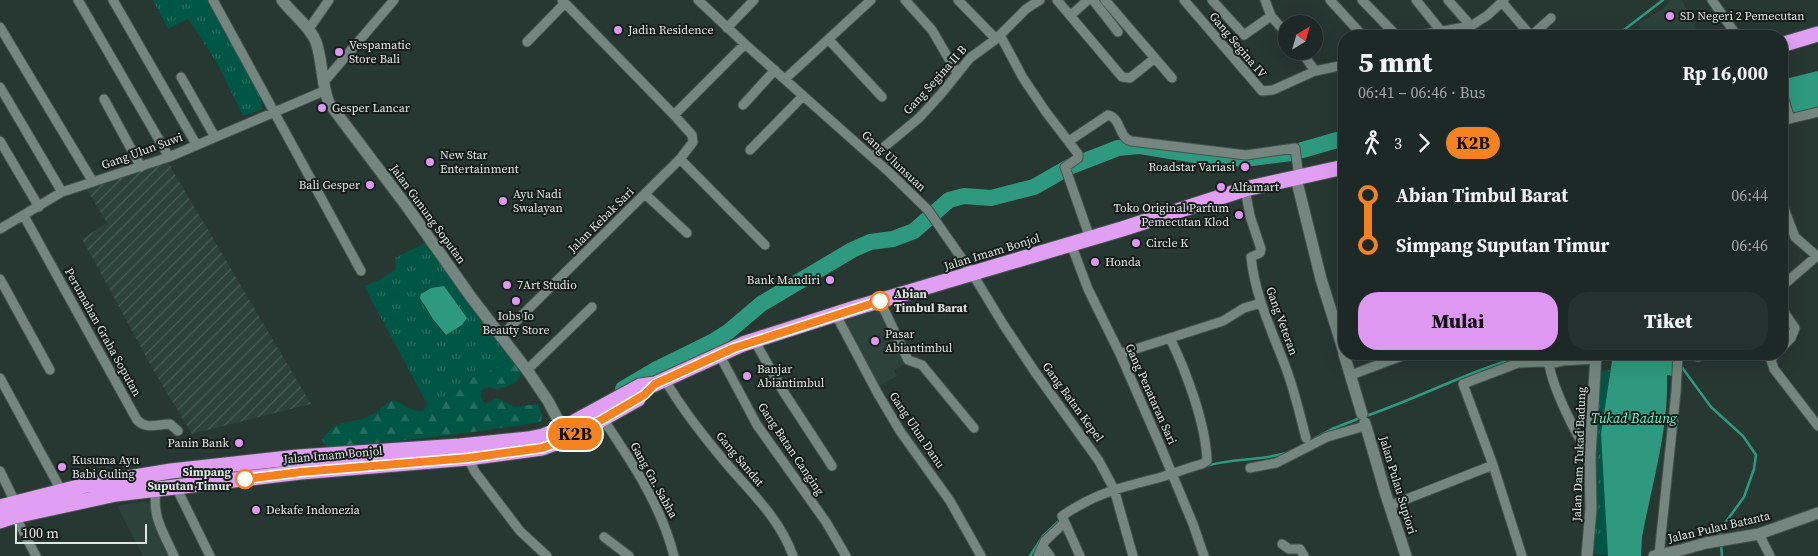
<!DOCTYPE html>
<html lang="id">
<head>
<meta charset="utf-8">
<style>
	:root { --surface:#1d2926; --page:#25312e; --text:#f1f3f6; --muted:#a0a6a7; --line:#3b4543; --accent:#de98f2 }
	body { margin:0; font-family:"Source Serif 4",serif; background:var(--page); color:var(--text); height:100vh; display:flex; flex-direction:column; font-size:19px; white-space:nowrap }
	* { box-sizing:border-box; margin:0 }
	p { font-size:16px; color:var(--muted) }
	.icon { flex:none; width:28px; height:28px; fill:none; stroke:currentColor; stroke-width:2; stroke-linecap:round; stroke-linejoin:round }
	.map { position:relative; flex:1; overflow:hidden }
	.side { position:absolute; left:1338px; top:30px; width:450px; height:330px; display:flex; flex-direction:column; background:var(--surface); border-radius:20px; box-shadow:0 5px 20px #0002,0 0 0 1px var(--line) }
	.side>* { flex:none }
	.badge { padding:0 10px; border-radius:16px; font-size:18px; line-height:32px }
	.needle { width:32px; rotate:37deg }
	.controls { position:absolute; left:1278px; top:15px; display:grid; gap:10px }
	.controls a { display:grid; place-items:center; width:45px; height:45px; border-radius:50%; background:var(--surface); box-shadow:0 5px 20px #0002,0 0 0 1px var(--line); font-size:25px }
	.scale { position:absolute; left:15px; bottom:12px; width:132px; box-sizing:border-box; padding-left:5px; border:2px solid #dde6e3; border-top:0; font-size:14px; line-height:18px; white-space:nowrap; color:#dde6e3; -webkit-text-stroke:4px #161d1a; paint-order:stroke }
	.map>.badge { position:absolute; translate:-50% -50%; box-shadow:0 0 0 2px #fff }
	.legs { display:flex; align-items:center; gap:8px; height:55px; padding:0 20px; font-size:16px }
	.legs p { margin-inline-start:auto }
	.headline { display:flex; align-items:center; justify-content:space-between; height:85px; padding:0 20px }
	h1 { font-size:28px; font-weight:800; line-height:38px }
	.cta { display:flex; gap:10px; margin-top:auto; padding:10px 20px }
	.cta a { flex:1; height:58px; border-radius:20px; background:var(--accent); color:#111; font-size:20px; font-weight:800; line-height:58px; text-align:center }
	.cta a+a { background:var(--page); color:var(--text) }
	ul { padding:0 20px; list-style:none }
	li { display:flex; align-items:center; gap:18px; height:50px; font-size:19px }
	li i { display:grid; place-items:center; width:8px; height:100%; margin:0 6px; background:currentColor }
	li i::after { content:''; width:12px; height:12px; margin:-6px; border:4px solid; border-radius:50%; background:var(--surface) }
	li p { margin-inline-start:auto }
	li:first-child i { background:linear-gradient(#0000 50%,currentColor 0) }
	li:last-child i { background:linear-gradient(currentColor 50%,#0000 0) }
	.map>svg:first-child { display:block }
	.built { fill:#2c423b }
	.industrial { fill:url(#industrial-furrows) }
	.grass { fill:url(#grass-tufts); fill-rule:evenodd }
	.forest { fill:url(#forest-firs) }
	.water { fill:#2e997e }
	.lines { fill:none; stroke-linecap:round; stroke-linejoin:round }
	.stream { stroke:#2e997e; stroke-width:2.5 }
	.river { stroke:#2e997e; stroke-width:16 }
	.street-casing { stroke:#45524e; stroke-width:11 }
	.secondary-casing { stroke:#45524e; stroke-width:13 }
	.highway-casing { stroke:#45524e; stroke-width:17 }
	.street { stroke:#74867f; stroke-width:9 }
	.secondary { stroke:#74867f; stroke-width:11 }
	.highway { stroke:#e09ff3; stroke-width:15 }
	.line-1-casing { stroke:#fff; stroke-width:11 }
	.line-1 { stroke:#f58220; stroke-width:8 }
	.poi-dot { fill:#de98f2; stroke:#161d1a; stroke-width:2 }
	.stop-1-dot { fill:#fff; stroke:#f58220; stroke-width:2.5 }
	.labels { text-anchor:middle; stroke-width:4; stroke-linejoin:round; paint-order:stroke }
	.poi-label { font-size:12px; fill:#dde6e3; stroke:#161d1a; text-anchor:start }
	.street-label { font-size:12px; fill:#dde6e3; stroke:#161d1a }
	.stop-label { font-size:12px; font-weight:bold; fill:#dde6e3; stroke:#161d1a; text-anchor:start }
	.water-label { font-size:14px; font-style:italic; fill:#6df9d2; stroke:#161d1a }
</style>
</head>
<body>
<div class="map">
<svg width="1818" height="556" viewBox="0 0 1818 556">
	<defs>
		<pattern id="industrial-furrows" width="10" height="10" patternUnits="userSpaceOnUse" patternTransform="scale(1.25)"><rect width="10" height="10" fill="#2c423b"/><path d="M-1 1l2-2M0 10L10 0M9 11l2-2" fill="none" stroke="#4a5d57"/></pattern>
		<pattern id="grass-tufts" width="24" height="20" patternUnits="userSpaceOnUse" patternTransform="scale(1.25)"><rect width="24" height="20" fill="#005644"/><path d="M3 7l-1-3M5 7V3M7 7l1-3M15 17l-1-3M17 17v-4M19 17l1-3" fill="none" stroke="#256e5f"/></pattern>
		<pattern id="forest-firs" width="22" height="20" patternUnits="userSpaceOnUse" patternTransform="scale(1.25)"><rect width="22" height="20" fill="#005644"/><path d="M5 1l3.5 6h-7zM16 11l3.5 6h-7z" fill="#256e5f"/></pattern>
	</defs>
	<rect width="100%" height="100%" fill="#273732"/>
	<path class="built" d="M1671 0H1682L1699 36H1643L1640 30 1639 23 1663 9Z
		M880 308 907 363 894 370 897 376 879 386 842 320Z
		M147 501 176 556H143L117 506Z"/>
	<path class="industrial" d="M166 159 311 404 192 434 155 373 82 239 107 223 84 185Z"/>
	<path class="grass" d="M153 0H209L265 100 261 101V105L263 109 243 116 217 63 188 19 168 29Z
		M425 243 509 356 500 367 473 377 458 385 447 397 427 404 364 286 379 280 396 269 395 258ZM444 286 462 325 453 331 443 333 423 305 424 291 431 288Z
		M1604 370H1610L1601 434 1608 555H1600L1595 553 1594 549 1597 439 1601 372Z"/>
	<path class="forest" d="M509 356 515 361 521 374C518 382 508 388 498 389 492 389 488 386 483 389 480 395 481 400 486 404L497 398 515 407 538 404 542 415 541 422C471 433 400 442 328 447L322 440C335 416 354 426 373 414 381 410 385 404 393 400 404 404 412 412 423 411L427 404 447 397 458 385 473 377 500 367Z"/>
	<path class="water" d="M1818 71V108L1781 115V80Z
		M444 286 467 318 462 325 446 335 433 319 420 298 421 294 431 288Z
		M1613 354H1673L1675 358 1674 376 1667 375C1669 429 1652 484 1642 537L1641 556H1608L1601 434Z"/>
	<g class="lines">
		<path class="stream" d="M1616 36 1663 0
			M1681 366 1711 407 1743 436 1756 455 1754 469 1744 497 1720 530 1721 537
			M1366 416C1421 397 1473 369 1530 354
			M1313 439 1332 429 1360 418
			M1206 466C1232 458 1260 461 1286 453
			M1721 543 1722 556
			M1030 556 1043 536 1061 519"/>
		<path class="river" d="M623 389 657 369 712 342 728 332 761 304 852 250 870 242 893 239 914 231 949 200 964 196 991 198 1034 187 1069 167 1118 148 1140 146 1195 155 1245 159 1292 153 1337 140 1344 141"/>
		<defs>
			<path id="street" d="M78 0 169 157
				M113 0 196 144
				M213 0 361 271
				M698 0 745 44 890 173 928 210 972 273 1003 324 1035 372 1099 461 1114 489 1133 556
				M905 0 932 30 957 73
				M958 0 996 39
				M1057 0 1122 77 1130 78 1155 58
				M1093 0 1118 32
				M1105 0 1172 78
				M1184 0 1262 91 1273 90 1315 71 1344 65
				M1212 0 1244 35 1271 16
				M1265 0 1271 16 1286 33
				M1330 0 1363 36
				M1362 0 1397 36
				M1416 0 1441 31
				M1448 0 1471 26
				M1712 0 1737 36
				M1502 2 1531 36
				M1071 15 1088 0
				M0 27 93 182
				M727 28 754 0
				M308 30 329 0
				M1000 35 1023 78 1046 112 1078 154V158L1065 167 1090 238
				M1415 36 1471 26 1488 15 1504 0
				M1531 36 1551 18
				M829 40 882 97
				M527 42 565 3
				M1301 51 1315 71
				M181 77 215 137
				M785 79 871 0
				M323 83 394 0
				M0 87 62 192
				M1781 90 1790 119
				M104 99 141 167
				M743 105 775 70
				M674 115 745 44
				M1781 121 1818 112
				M0 141 39 207
				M1069 141 1108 115C1122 119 1118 137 1131 141L1246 155 1295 148 1299 177
				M750 150 803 96
				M872 157 919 118 941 94 970 58 996 39 1026 9 1040 0
				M680 159 765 245
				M1245 189 1250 216 1261 249 1260 253 1251 257C1255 297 1273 333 1287 371 1295 393 1300 415 1306 438
				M645 194 687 233
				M1781 201 1795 237 1818 257
				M24 216 137 420C147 430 157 424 170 424L178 431
				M0 229 62 192 169 157 324 91
				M1071 244 1088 289 1120 354 1160 445 1193 524 1204 556
				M0 279 50 370
				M1781 287 1817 256
				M880 301 908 360 922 365 974 428
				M1781 308 1795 328 1791 338 1781 348
				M836 315 878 394 900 431 950 501 981 556
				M500 337 680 159 693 142 692 135 674 115 562 0
				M754 340 783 391 832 466
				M719 354 757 425 826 522 846 556
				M1120 354 1223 321 1244 308 1261 303
				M1775 354 1771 360 1774 369 1818 426
				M1698 357 1701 354
				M1549 364C1553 389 1576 435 1590 456
				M527 370 592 307
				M1351 375 1407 354
				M0 378 61 490
				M665 380C681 407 701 433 721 457 747 489 779 516 793 556
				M603 419C632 462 661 505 674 556
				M468 458 475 472 520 531 547 556
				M1250 468 1276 463 1327 437 1365 426
				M0 471 15 502
				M176 487 210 556
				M156 489C152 518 163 531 174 556
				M1389 506 1493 465
				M15 516 36 556
				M1759 534 1770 556
				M604 537 629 556
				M1282 544 1289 549H1300L1304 556
				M1043 547 1050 556
				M1659 555 1676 392 1678 354
				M1038 556 1045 541 1064 523
				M1080 556 1062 516C1096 493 1119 488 1158 478 1172 474 1187 468 1202 464L1207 461C1206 424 1186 371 1170 338
				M1522 556 1493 465 1463 384 1518 363 1544 362 1549 364 1563 361 1596 359"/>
			<path id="secondary" d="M282 0C292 14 310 26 316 42 323 62 321 83 329 103L408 208 471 297 527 370 548 401 566 435
				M1296 178 1321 279 1344 352
				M1344 354 1362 414
				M1365 423 1385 492 1406 556
				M1587 556 1591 509 1590 456 1596 354
				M1654 556 1681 550 1706 543 1759 534 1818 513"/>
			<path id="highway" d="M1781 45 1818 34
				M0 507 86 485 171 471 298 457 460 446 528 439 543 436 563 428 640 386 655 384 743 344 855 308 1122 229 1245 189 1344 167
				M0 521 15 516 116 494 301 472 468 458 542 448 567 439 638 399"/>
		</defs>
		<use href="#street" class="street-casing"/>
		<use href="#secondary" class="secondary-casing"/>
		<use href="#highway" class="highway-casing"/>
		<use href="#street" class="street"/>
		<use href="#secondary" class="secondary"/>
		<use href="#highway" class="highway"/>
	</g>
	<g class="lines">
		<defs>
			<path id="line-1" d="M245 479 301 472 468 458 542 448 567 439 603 419 644 395 655 384 734 348 880 301"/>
		</defs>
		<use href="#line-1" class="line-1-casing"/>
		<use href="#line-1" class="line-1"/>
	</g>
	<g class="poi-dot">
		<circle cx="1670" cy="16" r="5"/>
		<circle cx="618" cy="30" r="5"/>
		<circle cx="339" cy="52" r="5"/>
		<circle cx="322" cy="108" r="5"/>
		<circle cx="430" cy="162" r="5"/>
		<circle cx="1245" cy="167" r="5"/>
		<circle cx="370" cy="185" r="5"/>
		<circle cx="1221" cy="187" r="5"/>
		<circle cx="503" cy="201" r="5"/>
		<circle cx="1239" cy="215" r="5"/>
		<circle cx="1136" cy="243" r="5"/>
		<circle cx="1095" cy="262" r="5"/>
		<circle cx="830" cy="280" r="5"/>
		<circle cx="507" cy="285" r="5"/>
		<circle cx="516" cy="301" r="5"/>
		<circle cx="875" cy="341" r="5"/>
		<circle cx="747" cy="376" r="5"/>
		<circle cx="239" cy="443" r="5"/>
		<circle cx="62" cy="467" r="5"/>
		<circle cx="256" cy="510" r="5"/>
	</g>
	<g class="stop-1-dot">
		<circle cx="880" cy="301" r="9"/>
		<circle cx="245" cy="479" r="9"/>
	</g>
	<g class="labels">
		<g class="poi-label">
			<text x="1680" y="20">SD Negeri 2 Pemecutan</text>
			<text x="628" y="34">Jadin Residence</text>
			<text x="349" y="49">Vespamatic<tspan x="349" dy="14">Store Bali</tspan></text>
			<text x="332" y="112">Gesper Lancar</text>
			<text x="440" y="159">New Star<tspan x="440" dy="14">Entertainment</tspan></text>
			<text x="1235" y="171" text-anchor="end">Roadstar Variasi</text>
			<text x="360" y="189" text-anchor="end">Bali Gesper</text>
			<text x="1231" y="191">Alfamart</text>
			<text x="513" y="198">Ayu Nadi<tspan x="513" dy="14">Swalayan</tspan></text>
			<text x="1229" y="212" text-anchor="end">Toko Original Parfum<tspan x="1229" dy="14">Pemecutan Klod</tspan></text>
			<text x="1146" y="247">Circle K</text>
			<text x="1105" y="266">Honda</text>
			<text x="820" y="284" text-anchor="end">Bank Mandiri</text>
			<text x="517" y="289">7Art Studio</text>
			<text x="516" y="320" text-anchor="middle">Iobs Io<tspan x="516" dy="14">Beauty Store</tspan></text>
			<text x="885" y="338">Pasar<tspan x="885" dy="14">Abiantimbul</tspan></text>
			<text x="757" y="373">Banjar<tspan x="757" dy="14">Abiantimbul</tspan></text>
			<text x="229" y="447" text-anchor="end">Panin Bank</text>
			<text x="72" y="464">Kusuma Ayu<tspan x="72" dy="14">Babi Guling</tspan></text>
			<text x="266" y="514">Dekafe Indonezia</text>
		</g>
		<g class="street-label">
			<text transform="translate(1238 45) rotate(50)" y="4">Gang Segina IV</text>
			<text transform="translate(935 80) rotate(-48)" y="4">Gang Segina II B</text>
			<text transform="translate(142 151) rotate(-20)" y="4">Gang Ulun Suwi</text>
			<text transform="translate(894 161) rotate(43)" y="4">Gang Ulunsuan</text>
			<text transform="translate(428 214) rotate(54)" y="4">Jalan Gunung Soputan</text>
			<text transform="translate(601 220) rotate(-45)" y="4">Jalan Kebak Sari</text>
			<text transform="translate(992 252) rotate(-17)" y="4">Jalan Imam Bonjol</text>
			<text transform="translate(1282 321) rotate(70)" y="4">Gang Veteran</text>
			<text transform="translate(103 332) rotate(61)" y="4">Perumahan Graha Soputan</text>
			<text transform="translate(1151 394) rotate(66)" y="4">Gang Penataran Sari</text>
			<text transform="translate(1073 402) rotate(54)" y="4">Gang Batan Kepel</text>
			<text transform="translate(917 430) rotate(56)" y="4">Gang Ulun Danu</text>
			<text transform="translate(791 449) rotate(56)" y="4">Gang Batan Canging</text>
			<text transform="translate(1579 454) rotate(-88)" y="4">Jalan Dam Tukad Badung</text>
			<text transform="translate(333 455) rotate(-5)" y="4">Jalan Imam Bonjol</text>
			<text transform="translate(740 459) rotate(50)" y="4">Gang Sandat</text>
			<text transform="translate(654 480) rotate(61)" y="4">Gang Gn. Sabha</text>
			<text transform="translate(1398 485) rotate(73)" y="4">Jalan Pulau Supiori</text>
			<text transform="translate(1719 527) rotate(-13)" y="4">Jalan Pulau Batanta</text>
		</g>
		<g class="stop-label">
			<text x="894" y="298">Abian<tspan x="894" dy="14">Timbul Barat</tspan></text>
			<text x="231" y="476" text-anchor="end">Simpang<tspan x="231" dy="14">Suputan Timur</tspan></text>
		</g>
		<g class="water-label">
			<text x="1634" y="423">Tukad Badung</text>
		</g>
	</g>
</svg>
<div class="controls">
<a><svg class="needle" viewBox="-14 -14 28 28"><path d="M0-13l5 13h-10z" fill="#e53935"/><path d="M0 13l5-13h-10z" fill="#a0a6a7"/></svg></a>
</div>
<div class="scale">100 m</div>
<b class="badge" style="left:575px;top:434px;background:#f58220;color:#111">K2B</b>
<section class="side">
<div class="headline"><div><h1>5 mnt</h1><p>06:41 – 06:46 · Bus</p></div><b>Rp 16,000</b></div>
<div class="legs"><svg class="icon" aria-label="walk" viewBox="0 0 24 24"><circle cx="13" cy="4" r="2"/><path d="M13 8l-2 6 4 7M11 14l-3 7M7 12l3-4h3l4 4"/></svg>3<svg class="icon" aria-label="forward" viewBox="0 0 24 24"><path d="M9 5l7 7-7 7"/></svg><b class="badge" style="background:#f58220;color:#111">K2B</b></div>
<ul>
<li><i style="color:#f58220"></i><b>Abian Timbul Barat</b><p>06:44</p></li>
<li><i style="color:#f58220"></i><b>Simpang Suputan Timur</b><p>06:46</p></li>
</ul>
<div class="cta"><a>Mulai</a><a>Tiket</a></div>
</section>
</div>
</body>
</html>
